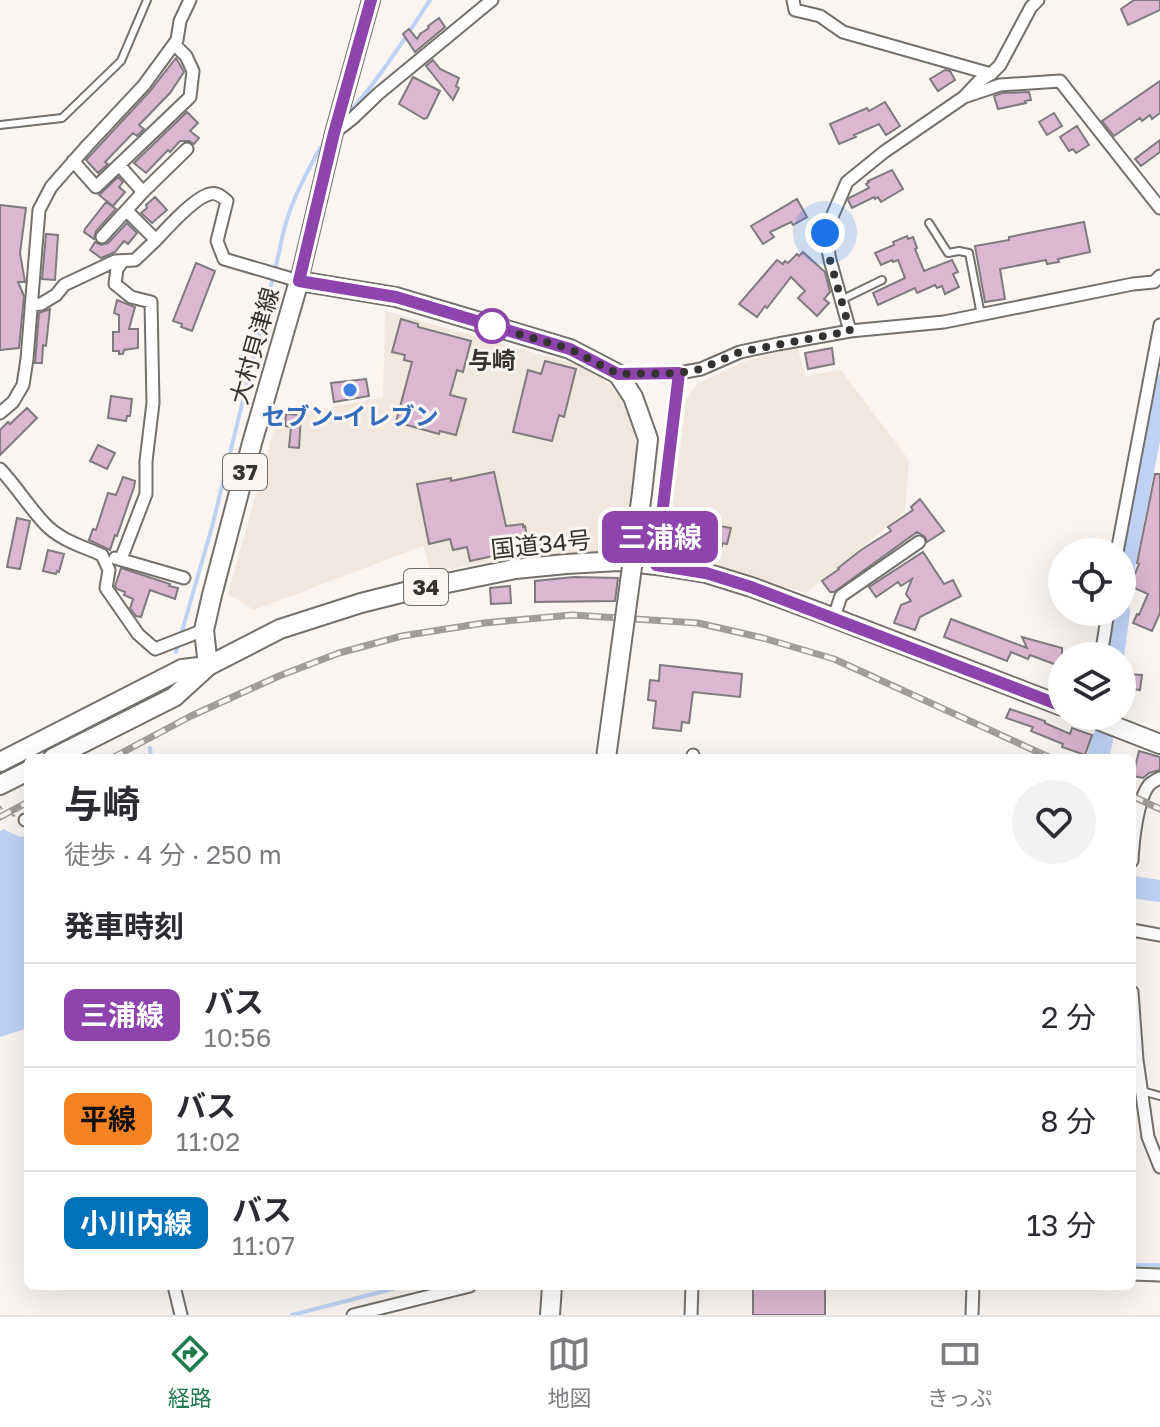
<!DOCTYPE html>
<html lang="ja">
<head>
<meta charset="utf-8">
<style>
	:root { --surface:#fff; --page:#f2f2f3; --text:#2b2b33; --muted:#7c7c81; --line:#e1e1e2; --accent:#1f7a4e }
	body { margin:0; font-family:"Golos Text","Noto Sans JP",sans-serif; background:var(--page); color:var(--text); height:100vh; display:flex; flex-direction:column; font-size:30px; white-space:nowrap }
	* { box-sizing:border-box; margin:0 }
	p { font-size:26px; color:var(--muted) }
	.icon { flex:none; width:44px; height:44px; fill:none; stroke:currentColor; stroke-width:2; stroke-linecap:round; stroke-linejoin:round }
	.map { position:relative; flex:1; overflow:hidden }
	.sheet { position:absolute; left:24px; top:754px; width:1112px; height:536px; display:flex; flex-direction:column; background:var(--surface); border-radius:12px; box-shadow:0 8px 32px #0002 }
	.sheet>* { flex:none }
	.badge { padding:0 16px; border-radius:12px; font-size:28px; line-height:52px }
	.tools { position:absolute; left:1048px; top:538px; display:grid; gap:16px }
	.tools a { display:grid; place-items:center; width:88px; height:88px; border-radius:50%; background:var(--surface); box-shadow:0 8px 32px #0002; font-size:40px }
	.you { position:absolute; width:40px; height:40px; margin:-20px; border:6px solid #fff; border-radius:50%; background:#1a73e8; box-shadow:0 0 0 12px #1a73e833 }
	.map>.badge { position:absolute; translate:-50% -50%; box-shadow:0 0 0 4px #fff }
	h2 { padding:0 40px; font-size:30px; line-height:72px }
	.round { display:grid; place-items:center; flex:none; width:84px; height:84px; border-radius:42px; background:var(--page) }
	.overview { display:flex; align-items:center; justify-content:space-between; height:136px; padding:0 40px }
	h1 { font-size:38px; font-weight:700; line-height:60px }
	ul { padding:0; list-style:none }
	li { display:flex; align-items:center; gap:24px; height:104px; padding:0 40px; border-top:2px solid var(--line) }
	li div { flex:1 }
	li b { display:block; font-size:30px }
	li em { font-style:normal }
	li .badge { min-width:88px; font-weight:700; text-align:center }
	.tabs { display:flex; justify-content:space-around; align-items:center; height:112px; border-top:2px solid var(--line); background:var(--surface); font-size:22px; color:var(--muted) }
	.tabs a { display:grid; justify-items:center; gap:4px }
	.tabs .active { color:var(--accent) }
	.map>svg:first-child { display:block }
	.built { fill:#f2e7dc }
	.water { fill:#bfd2f6 }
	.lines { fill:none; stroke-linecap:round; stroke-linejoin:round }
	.stream { stroke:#bfd2f6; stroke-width:4 }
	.river { stroke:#bfd2f6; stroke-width:22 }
	.building { fill:#dbb7d2; stroke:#7f7a7e; stroke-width:2 }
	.service-casing { stroke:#74706b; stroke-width:10 }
	.minor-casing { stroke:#74706b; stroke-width:15 }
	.secondary-casing { stroke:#74706b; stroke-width:20 }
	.primary-casing { stroke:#74706b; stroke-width:22 }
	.trunk-casing { stroke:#74706b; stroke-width:22 }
	.path { stroke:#9f9b97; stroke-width:2; stroke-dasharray:4 4; stroke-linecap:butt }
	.service { stroke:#fff; stroke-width:6 }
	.minor { stroke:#fff; stroke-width:11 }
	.secondary { stroke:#fff; stroke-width:16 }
	.primary { stroke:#fff; stroke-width:18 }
	.trunk { stroke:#fff; stroke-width:18 }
	.rail-casing { stroke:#a09c99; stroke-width:7 }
	.rail { stroke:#faf5f0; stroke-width:4; stroke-dasharray:12; stroke-linecap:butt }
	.primary-bridge-casing { stroke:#74706b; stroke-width:22; stroke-linecap:butt }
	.primary-bridge { stroke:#fff; stroke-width:18 }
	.line-casing { stroke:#fff; stroke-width:18 }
	.line { stroke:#8e44ad; stroke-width:12 }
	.walk { stroke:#353331; stroke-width:8; stroke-dasharray:0 14.4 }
	.stop-dot { fill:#fff; stroke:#8e44ad; stroke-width:4 }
	.shop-dot { fill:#3f7fe0; stroke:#faf5f0; stroke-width:3 }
	.labels { text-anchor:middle; stroke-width:6; stroke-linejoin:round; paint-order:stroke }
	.shield { fill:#faf5f0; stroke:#706d6a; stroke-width:2 }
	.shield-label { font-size:22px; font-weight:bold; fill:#353331 }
	.street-label { font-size:24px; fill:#353331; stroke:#faf5f0 }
	.stop-label { font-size:24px; font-weight:bold; fill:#353331; stroke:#faf5f0 }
	.shop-label { font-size:24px; font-weight:bold; fill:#366cbe; stroke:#faf5f0 }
</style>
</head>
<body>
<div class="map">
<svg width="1160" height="1315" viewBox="0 0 1160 1315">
	<rect width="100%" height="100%" fill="#faf5f0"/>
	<path class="built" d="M385 311 596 370 618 395 633 426 637 453 626 549 496 560 431 573 423 546 254 610 228 594 280 408 303 412 383 397Z
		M797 346 806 376 841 370 909 460 905 512 806 593 672 553 668 545 686 400 697 384 745 361Z"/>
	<path class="water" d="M3 829 20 837 28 836V1028L0 1037V831Z"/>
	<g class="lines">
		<path class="stream" d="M350 112C380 77 405 39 430 0
			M176 652 212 527 279 253C286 211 300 185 320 148
			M150 748 151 758
			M1132 1265H1160
			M292 1315 404 1286"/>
		<path class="river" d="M1122 586 1125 561 1160 385
			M1113 656 1119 612
			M1098 758 1102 740
			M1132 887 1160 891"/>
	</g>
	<path class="building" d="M1134 0H1160V10L1128 25 1121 9Z
		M439 18 445 27 415 52 403 34 409 29 417 39 420 34 429 28 428 26Z
		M176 58 184 72 170 93 139 125 144 129 137 136 133 133 105 162 108 164 98 173 86 160 150 91Z
		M433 60 440 69 459 78 456 86 459 88 453 100 426 66Z
		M945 70 950 71 955 80 938 91 930 79Z
		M413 77 440 91 427 118 424 119 399 104Z
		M1160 81V113L1152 119 1150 115 1142 121 1140 118 1114 136 1102 121Z
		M1029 92 1031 100 1025 101 1026 103 998 109 994 96 1002 93Z
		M885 102 900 126 886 135 879 124 854 135 856 137 839 144 830 124 867 108 869 111Z
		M187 112 198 123 190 131 199 138 194 144 189 141H180L170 152 168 150 146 173 134 163Z
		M1054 113 1062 126 1047 135 1039 122Z
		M1077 126 1089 145 1076 153 1073 149 1069 151 1060 137Z
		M1160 140V152L1141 166 1135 159Z
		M892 170 903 189 881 202 878 197 875 199 874 197 852 208 848 200 849 198 869 188 866 184 869 182 868 181Z
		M118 177 123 182 119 187 125 192 113 206 99 195Z
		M155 197 167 210 152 223 141 213 147 208 146 205Z
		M797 199 807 217 793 225 791 222 770 232 774 237 763 244 751 226Z
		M106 202 116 209 96 231 94 239 84 232 85 229Z
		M0 205 26 208 20 253 25 282H18L24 296 19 348 0 350Z
		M1084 222 1090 252 1058 259 1059 262 1047 264 1046 260 1000 269 1005 299 985 302 975 246 1009 240V237Z
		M127 223 137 233 128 244 124 241 115 252 101 258 90 250 95 242 101 245 108 243Z
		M46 234 58 235 55 280 42 279Z
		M907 236 908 239 913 237 917 248 915 249 924 271 952 260 958 272 953 274 959 287 945 294 942 286 937 288 935 285 917 293 915 288 878 305 873 293 905 278 898 260 893 262 892 260 881 265 875 253 894 245 893 242Z
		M803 252 825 272 830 292 824 299 829 303 817 316 798 298 805 291 791 277 767 308 765 306 757 317 739 304 777 260 783 264 785 261 788 263 797 254 799 256Z
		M196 263 215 271 192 331 181 327 182 324 173 321Z
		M117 300 135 307 129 329H138V348L124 350 123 354H119V351H113V332H119V315L114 313Z
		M50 309 46 346 43 345 42 363H35L39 313Z
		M401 319 418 324V327L471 341 463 372 457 370 450 395 466 399 456 435 440 431 439 434 396 422 412 362 404 360 405 355 392 352Z
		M832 348 834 364 808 369 805 353Z
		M545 361 576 369 564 417 559 415 552 441 513 432 528 370 541 374Z
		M366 379 369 396 334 402 331 383Z
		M111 396 132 399 130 416H127L126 421 108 418Z
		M27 408 37 418 0 455V430L8 422 10 424Z
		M286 414 301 415 299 448 289 447 291 427 285 426Z
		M98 445 115 453 107 469 90 461Z
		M494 472 506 526 523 524V527L525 526 527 537 509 540 511 552 470 561 467 547 453 550 450 539 429 544 417 484 451 478V481Z
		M1155 474H1160V613L1152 631 1133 623 1137 614 1139 615 1148 594 1130 586 1139 564 1137 563Z
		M123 477 135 481 134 487 117 536 115 535 110 550 89 540 93 529 96 530 108 493 116 495Z
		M920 499 944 531 927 542 925 537 917 532 834 592H830L822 581 839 569 838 568 861 550 891 531 888 527 913 510 911 507Z
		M17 518 30 521 20 569 7 567Z
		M692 521 731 528 727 544 722 543V546L696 541 697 538 689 537Z
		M549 537 551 552 533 554 531 538Z
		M48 550 64 554 59 572 57 571 56 574 43 571Z
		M923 552 944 584 953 580 961 596 920 617 915 630 894 623 901 605 911 601 906 594 912 579 901 586 898 582 876 597 869 587Z
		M121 568 170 584 169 586 178 588 175 599 150 590 141 617 136 616 130 608 133 599 124 595 125 592 117 589 115 586Z
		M574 577 618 578 615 601 535 602V581Z
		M510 586 511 603 491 604 490 588Z
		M951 619 1027 648 1022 637 1062 648V667L1030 655 1028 659 1011 652 1007 661 944 637Z
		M660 665 742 674 740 697 693 692 689 723 682 722 681 731 653 728 656 701 648 700 650 680 659 681Z
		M1128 674 1142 675 1140 690 1126 688Z
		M1010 709 1045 721V723L1070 734 1072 728 1092 735 1085 755 1062 747 1063 744 1031 731 1033 727 1006 718Z
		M1139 751 1160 757V770L1149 773 1143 778 1133 776Z
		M753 1286H825V1315H753Z"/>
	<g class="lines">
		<defs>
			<path id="service" d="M0 125 62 118 121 61 147 0
				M929 223 948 253 959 251 969 253 981 315
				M841 300 882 280
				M1142 1091 1160 1096"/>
			<path id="minor" d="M793 0 795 10 820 16 843 32 991 74
				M967 96 1000 85 1060 81 1160 208
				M334 133 353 118 378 94 492 0
				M73 161 96 187 190 97 193 71 186 56 174 44
				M119 165 143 192 187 149
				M127 211 156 240C167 228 195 197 210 194 217 192 222 197 227 201L217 241 224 259 299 281
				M102 237 143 192
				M31 305 41 304 56 295 64 285 115 261 135 260 156 240
				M850 331 830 260 825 233 847 182 884 152 964 97 979 81 991 74 1000 65 1031 7 1038 0
				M618 374 679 373 701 369 740 352 778 344 850 331 944 322 1133 284 1154 282 1160 276
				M0 413 13 402 23 385 27 359 39 210 51 187 87 146 144 85 177 40 180 21 190 0
				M0 469C16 486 29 507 45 524 60 540 82 546 102 555L109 570 106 588 138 634 155 649 204 630
				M1117 552 1160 325
				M115 558 184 578
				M121 559 146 494V461L153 403 151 302 131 297 115 284 117 269 123 261
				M656 565 679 373
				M834 617 841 596 919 542
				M1101 656 1108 612
				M693 755 694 758
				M25 820H28
				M1132 861C1133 841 1137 801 1149 785 1151 783 1158 779 1160 778
				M1132 930 1160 935
				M1132 992 1137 1060 1148 1137 1160 1167
				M1132 1274 1160 1275
				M174 1286 181 1315
				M353 1315 470 1286
				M691 1315 692 1286
				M972 1315 973 1286"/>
			<path id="secondary" d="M299 281 334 133 371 0"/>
			<path id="primary" d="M208 666 204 630 212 595 252 443 299 281 396 297 570 349 618 374 633 397 648 439 642 493
				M550 1315 552 1286"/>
			<path id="trunk" d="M1088 716 1160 744
				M53 758 174 697 208 666 280 629 361 603 413 590 515 569 566 564 619 561 656 565 706 573 751 587 821 613 1062 706
				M0 762 182 669 208 666
				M0 785 28 771"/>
		</defs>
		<use href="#service" class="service-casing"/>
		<use href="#minor" class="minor-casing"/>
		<use href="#secondary" class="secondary-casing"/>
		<use href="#primary" class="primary-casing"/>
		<use href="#trunk" class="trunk-casing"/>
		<path class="path" d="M0 806 4 813 15 816"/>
		<use href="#service" class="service"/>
		<use href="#minor" class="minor"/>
		<use href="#secondary" class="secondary"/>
		<use href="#primary" class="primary"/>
		<use href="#trunk" class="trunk"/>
		<defs>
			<path id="rail" d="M112 758 191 716 279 676 339 653 402 636 484 623 572 615 698 623 763 638 834 659 1051 758
				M1132 796 1160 809
				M0 817 28 802"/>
		</defs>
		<use href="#rail" class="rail-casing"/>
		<use href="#rail" class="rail"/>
		<defs>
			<path id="primary-bridge" d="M606 758 642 493"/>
		</defs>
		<use href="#primary-bridge" class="primary-bridge-casing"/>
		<use href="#primary-bridge" class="primary-bridge"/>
	</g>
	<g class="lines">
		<defs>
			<path id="line" d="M371 0 334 133 299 281 396 297 570 349 618 374 679 373 656 565 706 573 751 587 1062 706"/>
		</defs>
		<use href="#line" class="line-casing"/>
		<use href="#line" class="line"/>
		<path class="walk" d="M492 326 570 349 618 374 679 373 701 369 740 352 850 331 830 260 825 233"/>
	</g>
	<circle class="stop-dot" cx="492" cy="326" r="16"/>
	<circle class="shop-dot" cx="350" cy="390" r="8"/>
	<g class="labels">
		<g class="shield">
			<rect x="223" y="454" width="44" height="36" rx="6"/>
			<rect x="404" y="569" width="44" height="36" rx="6"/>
		</g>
		<g class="shield-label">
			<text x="245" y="480">37</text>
			<text x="426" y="595">34</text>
		</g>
		<g class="street-label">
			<text transform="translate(255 346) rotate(-74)" y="8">大村貝津線</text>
			<text transform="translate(541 545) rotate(-6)" y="8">国道34号</text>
		</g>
		<g class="stop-label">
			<text x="492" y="369">与崎</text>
		</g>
		<g class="shop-label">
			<text x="350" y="425">セブン-イレブン</text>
		</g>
	</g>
</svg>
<div class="tools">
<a><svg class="icon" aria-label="locate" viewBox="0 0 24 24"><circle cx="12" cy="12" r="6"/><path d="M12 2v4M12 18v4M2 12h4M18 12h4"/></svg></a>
<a><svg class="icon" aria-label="layers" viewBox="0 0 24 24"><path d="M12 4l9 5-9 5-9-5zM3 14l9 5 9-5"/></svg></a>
</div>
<div class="you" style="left:825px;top:233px"></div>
<b class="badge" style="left:660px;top:537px;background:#8e44ad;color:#fff">三浦線</b>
<section class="sheet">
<div class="overview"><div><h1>与崎</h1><p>徒歩 · 4 分 · 250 m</p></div><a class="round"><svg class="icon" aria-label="heart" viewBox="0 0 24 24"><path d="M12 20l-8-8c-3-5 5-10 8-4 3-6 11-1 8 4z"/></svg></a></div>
<h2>発車時刻</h2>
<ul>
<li><span class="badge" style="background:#8e44ad;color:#fff">三浦線</span><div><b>バス</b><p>10:56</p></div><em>2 分</em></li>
<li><span class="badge" style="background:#f58220;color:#111">平線</span><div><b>バス</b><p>11:02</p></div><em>8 分</em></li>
<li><span class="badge" style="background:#0072bc;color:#fff">小川内線</span><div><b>バス</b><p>11:07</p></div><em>13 分</em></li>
</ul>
</section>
</div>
<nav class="tabs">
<a class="active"><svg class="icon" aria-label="directions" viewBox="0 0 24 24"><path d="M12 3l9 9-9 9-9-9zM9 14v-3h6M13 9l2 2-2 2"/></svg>経路</a>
<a><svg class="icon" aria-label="map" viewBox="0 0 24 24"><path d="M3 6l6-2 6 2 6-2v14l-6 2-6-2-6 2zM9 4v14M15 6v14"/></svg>地図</a>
<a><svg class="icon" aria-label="tickets" viewBox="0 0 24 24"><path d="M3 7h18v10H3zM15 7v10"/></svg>きっぷ</a>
</nav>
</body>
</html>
